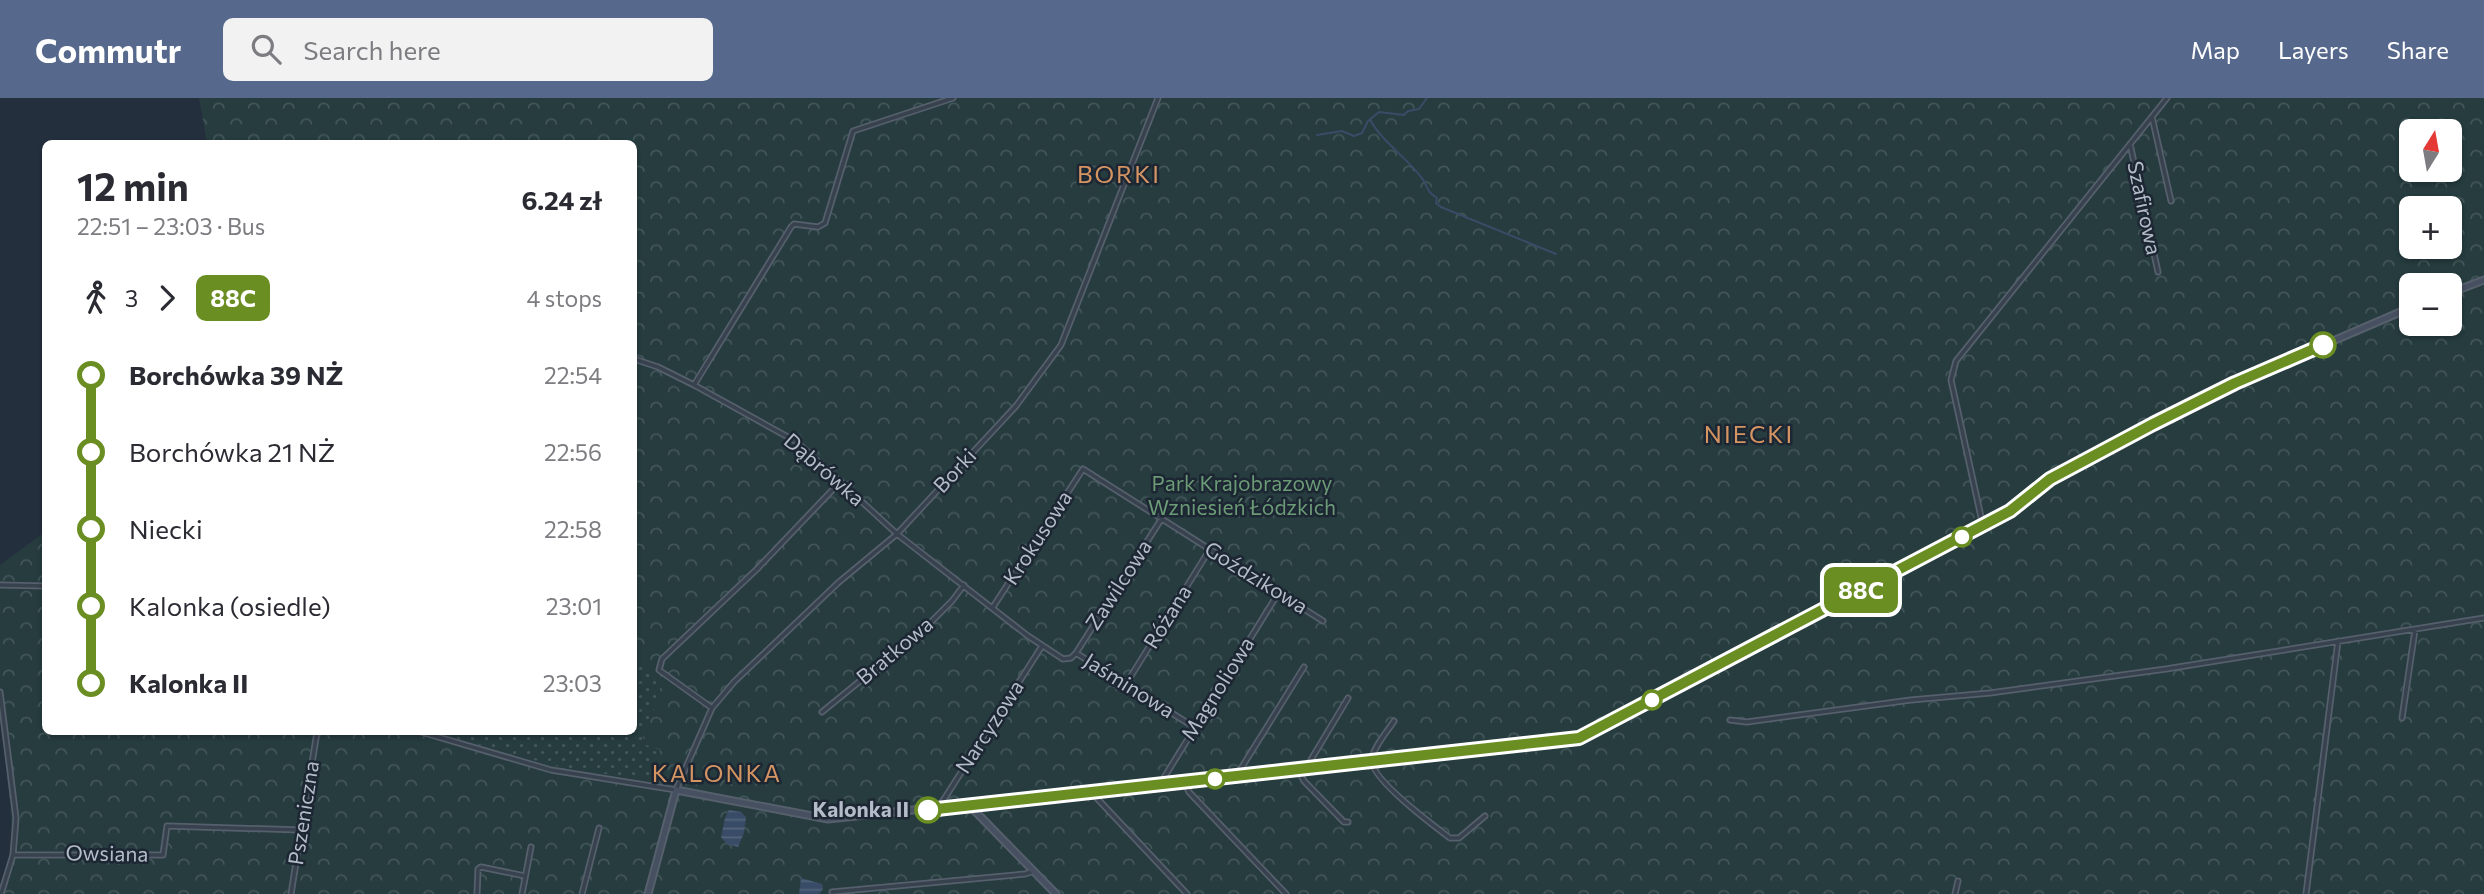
<!DOCTYPE html>
<html lang="en">
<head>
<meta charset="utf-8">
<style>
	:root { --surface:#fff; --page:#f2f2f3; --text:#2b2b33; --muted:#7c7c81; --accent:#56698c }
	body { margin:0; font-family:Commissioner,sans-serif; background:var(--page); color:var(--text); height:100vh; display:flex; flex-direction:column; font-size:26px; white-space:nowrap }
	* { box-sizing:border-box; margin:0 }
	p { font-size:23px; color:var(--muted) }
	.icon { flex:none; width:38px; height:38px; fill:none; stroke:currentColor; stroke-width:2; stroke-linecap:round; stroke-linejoin:round }
	.map { position:relative; flex:1; overflow:hidden }
	.panel { position:absolute; left:42px; top:42px; width:595px; height:595px; display:flex; flex-direction:column; background:var(--surface); border-radius:10px; box-shadow:0 2px 5px #0004 }
	.panel>* { flex:none }
	.badge { padding:0 14px; border-radius:10px; font-size:24px; line-height:46px }
	.needle { width:46px; rotate:11deg }
	.controls { position:absolute; left:2399px; top:21px; display:grid; gap:14px }
	.controls a { display:grid; place-items:center; width:63px; height:63px; border-radius:10px; background:var(--surface); box-shadow:0 2px 5px #0004; font-size:35px }
	.map>.badge { position:absolute; translate:-50% -50%; box-shadow:0 0 0 4px #fff }
	.legs { display:flex; align-items:center; gap:10px; height:77px; padding:0 35px; font-size:23px }
	.legs p { margin-inline-start:auto }
	.overview { display:flex; align-items:center; justify-content:space-between; height:119px; padding:0 35px }
	h1 { font-size:38px; font-weight:700; line-height:52px }
	ul { padding:0 35px; list-style:none }
	li { display:flex; align-items:center; gap:24px; height:77px; font-size:26px }
	li i { display:grid; place-items:center; width:10px; height:100%; margin:0 9px; background:currentColor }
	li i::after { content:''; width:18px; height:18px; margin:-9px; border:5px solid; border-radius:50%; background:var(--surface) }
	li p { margin-inline-start:auto }
	li:first-child i { background:linear-gradient(#0000 50%,currentColor 0) }
	li:last-child i { background:linear-gradient(currentColor 50%,#0000 0) }
	header { display:flex; align-items:center; gap:42px; box-sizing:border-box; height:98px; padding:0 35px; background:var(--accent); color:#fff }
	header strong { font-size:33px }
	nav { display:flex; gap:38px; margin-inline-start:auto; font-size:24px }
	.search { width:490px; height:63px; background:var(--page); display:flex; align-items:center; gap:18px; box-sizing:border-box; padding:0 24px; border-radius:10px; color:var(--muted); font-size:26px }
	.map>svg:first-child { display:block }
	.park { fill:url(#park-crowns); fill-rule:evenodd }
	.garden { fill:url(#garden-dots) }
	.water { fill:url(#water-rules) }
	.lines { fill:none; stroke-linecap:round; stroke-linejoin:round }
	.stream { stroke:#394c67; stroke-width:2 }
	.street-casing { stroke:#565f6c; stroke-width:7 }
	.secondary-casing { stroke:#565f6c; stroke-width:9 }
	.street { stroke:#38414e; stroke-width:3.5 }
	.secondary { stroke:#465061; stroke-width:5 }
	.line-1-casing { stroke:#fff; stroke-width:16 }
	.line-1 { stroke:#6b8e23; stroke-width:10 }
	.stop-1-dot { fill:#fff; stroke:#6b8e23; stroke-width:3.5 }
	.labels { text-anchor:middle; stroke-width:5; stroke-linejoin:round; paint-order:stroke }
	.street-label { font-size:21px; fill:#b4bcc9; stroke:#1d2633 }
	.park-label { font-size:21px; fill:#6b9a76; stroke:#1d2633 }
	.stop-label { font-size:21px; font-weight:bold; fill:#b4bcc9; stroke:#1d2633; text-anchor:end }
	.quarter-label { font-size:24px; letter-spacing:2px; fill:#d59563; stroke:#1d2633 }
</style>
</head>
<body>
<header>
<strong>Commutr</strong>
<div class="search"><svg class="icon" aria-label="search" viewBox="0 0 24 24"><circle cx="10" cy="10" r="6"/><path d="M15 15l6 6"/></svg>Search here</div>
<nav><a>Map</a><a>Layers</a><a>Share</a></nav>
</header>
<div class="map">
<svg width="2484" height="796" viewBox="0 0 2484 796">
	<defs>
		<pattern id="park-crowns" width="20" height="18" patternUnits="userSpaceOnUse" patternTransform="scale(1.75)"><rect width="20" height="18" fill="#263c3f"/><path d="M2 6a3 3 0 1 1 6 0M12 15a3 3 0 1 1 6 0" fill="none" stroke="#435659"/></pattern>
		<pattern id="garden-dots" width="8" height="8" patternUnits="userSpaceOnUse" patternTransform="scale(1.75)"><rect width="8" height="8" fill="#263c3f"/><path d="M2 2h.1M6 6h.1" fill="none" stroke="#435659" stroke-width="1.8" stroke-linecap="round"/></pattern>
		<pattern id="water-rules" width="6" height="5" patternUnits="userSpaceOnUse" patternTransform="scale(1.75)"><rect width="6" height="5" fill="#394c67"/><path d="M0 2.5h6" fill="none" stroke="#53647b"/></pattern>
	</defs>
	<rect width="100%" height="100%" fill="#242f3e"/>
	<path class="park" d="M199 0H2484V796H0L13 757 10 705 0 613V467L45 434 46 634H634V46L207 45ZM2412 33H2450V72H2412ZM2412 110H2450V149H2412ZM2412 187H2450V226H2412Z"/>
	<path class="garden" d="M634 567 657 573 665 582 641 645 660 652 651 681 571 672 431 634H634Z"/>
	<path class="water" d="M729 712 741 714 746 719 744 735 738 749 727 746 721 739 725 720Z
		M801 780 822 786 823 791 819 796H799Z"/>
	<g class="lines">
		<path class="stream" d="M1370 21C1378 40 1408 61 1421 79 1425 83 1426 89 1429 93 1431 96 1434 98 1437 100L1436 105 1441 109 1556 156
			M1317 37 1342 33 1354 38 1362 35 1368 23 1379 14 1404 17 1408 13 1419 11 1427 0"/>
		<defs>
			<path id="street" d="M2152 19 2171 103
				M2130 46 2158 174
				M634 261 658 269 694 287 797 344 897 436 1028 538 1063 561 1071 560 1076 555 1162 420
				M694 287 791 129 794 126 818 129 825 125 853 33 953 0
				M1983 428 1951 282 1956 263 2167 0
				M0 487 46 488
				M993 509 1083 371 1323 523
				M1076 555 1194 629
				M1126 586 1210 451
				M0 594 16 720 13 757 1 796
				M712 610 659 572 662 561 757 471 841 383
				M822 614 925 530 952 503 964 487
				M2402 620 2415 532
				M1730 622 1747 624 1911 602 1990 595 2166 571 2484 520
				M1394 623C1387 634 1374 648 1372 661 1368 679 1434 728 1450 740H1459L1485 718
				M421 634 551 672 676 692 712 610 734 584 839 484 897 436 1016 308 1061 247 1158 0
				M1306 670 1348 600
				M1298 672 1304 683 1344 724H1348
				M1237 677 1304 569
				M1185 685 1189 694 1286 796
				M1160 686 1279 494
				M1092 695 1187 796
				M939 709 1042 548
				M13 757H163L167 728 301 732
				M832 794 1025 776 1034 773
				M291 796 317 634
				M477 796 478 771 481 769 525 778
				M522 796 531 749
				M582 796 599 730
				M1955 796 1958 783
				M2306 796 2338 543"/>
			<path id="secondary" d="M2450 195 2484 182
				M969 707 1056 796
				M648 796 676 692 828 721 1573 642 1594 633 2010 413 2050 381 2153 326 2235 285 2412 209"/>
		</defs>
		<use href="#street" class="street-casing"/>
		<use href="#secondary" class="secondary-casing"/>
		<use href="#street" class="street"/>
		<use href="#secondary" class="secondary"/>
	</g>
	<g class="lines">
		<defs>
			<path id="line-1" d="M928 712 1579 640 2010 413 2050 381 2153 326 2235 285 2323 247"/>
		</defs>
		<use href="#line-1" class="line-1-casing"/>
		<use href="#line-1" class="line-1"/>
	</g>
	<g class="stop-1-dot">
		<circle cx="2323" cy="247" r="12"/>
		<circle cx="1962" cy="439" r="9"/>
		<circle cx="1652" cy="602" r="9"/>
		<circle cx="1215" cy="681" r="9"/>
		<circle cx="928" cy="712" r="12"/>
	</g>
	<g class="labels">
		<g class="street-label">
			<text transform="translate(2144 110) rotate(78)" y="7">Szafirowa</text>
			<text transform="translate(824 372) rotate(41)" y="7">Dąbrówka</text>
			<text transform="translate(955 373) rotate(-47)" y="7">Borki</text>
			<text transform="translate(1038 440) rotate(-57)" y="7">Krokusowa</text>
			<text transform="translate(1256 480) rotate(32)" y="7">Goździkowa</text>
			<text transform="translate(1119 487) rotate(-57)" y="7">Zawilcowa</text>
			<text transform="translate(1168 519) rotate(-58)" y="7">Różana</text>
			<text transform="translate(895 553) rotate(-40)" y="7">Bratkowa</text>
			<text transform="translate(1129 588) rotate(32)" y="7">Jaśminowa</text>
			<text transform="translate(1218 591) rotate(-58)" y="7">Magnoliowa</text>
			<text transform="translate(990 629) rotate(-57)" y="7">Narcyzowa</text>
			<text transform="translate(304 715) rotate(-81)" y="7">Pszeniczna</text>
			<text transform="translate(107 756) rotate(1)" y="7">Owsiana</text>
		</g>
		<g class="park-label">
			<text x="1242" y="393">Park Krajobrazowy<tspan x="1242" dy="24">Wzniesień Łódzkich</tspan></text>
		</g>
		<g class="stop-label">
			<text x="909" y="719">Kalonka II</text>
		</g>
		<g class="quarter-label">
			<text x="1119" y="85">BORKI</text>
			<text x="1749" y="345">NIECKI</text>
			<text x="717" y="684">KALONKA</text>
		</g>
	</g>
</svg>
<div class="controls">
<a><svg class="needle" viewBox="-14 -14 28 28"><path d="M0-13l5 13h-10z" fill="#e53935"/><path d="M0 13l5-13h-10z" fill="#7c7c81"/></svg></a>
<a>+</a>
<a>−</a>
</div>
<b class="badge" style="left:1861px;top:492px;background:#6b8e23;color:#fff">88C</b>
<section class="panel">
<div class="overview"><div><h1>12 min</h1><p>22:51 – 23:03 · Bus</p></div><b>6.24 zł</b></div>
<div class="legs"><svg class="icon" aria-label="walk" viewBox="0 0 24 24"><circle cx="13" cy="4" r="2"/><path d="M13 8l-2 6 4 7M11 14l-3 7M7 12l3-4h3l4 4"/></svg>3<svg class="icon" aria-label="forward" viewBox="0 0 24 24"><path d="M9 5l7 7-7 7"/></svg><b class="badge" style="background:#6b8e23;color:#fff">88C</b><p>4 stops</p></div>
<ul>
<li><i style="color:#6b8e23"></i><b>Borchówka 39 NŻ</b><p>22:54</p></li>
<li><i style="color:#6b8e23"></i><span>Borchówka 21 NŻ</span><p>22:56</p></li>
<li><i style="color:#6b8e23"></i><span>Niecki</span><p>22:58</p></li>
<li><i style="color:#6b8e23"></i><span>Kalonka (osiedle)</span><p>23:01</p></li>
<li><i style="color:#6b8e23"></i><b>Kalonka II</b><p>23:03</p></li>
</ul>
</section>
</div>
</body>
</html>
